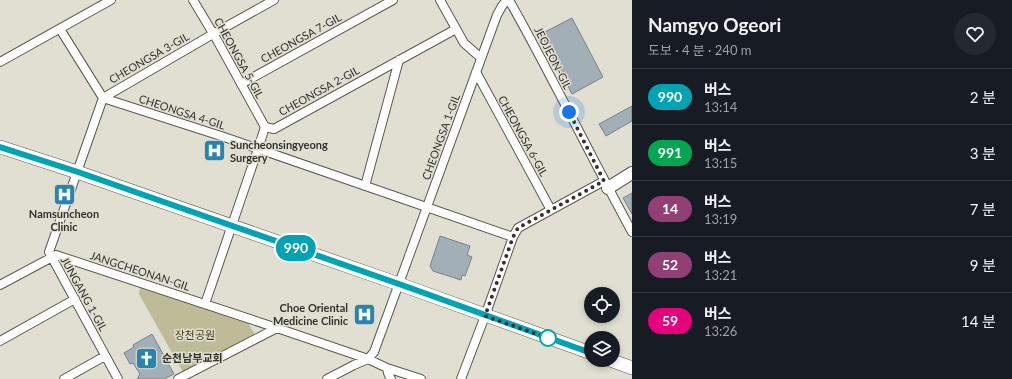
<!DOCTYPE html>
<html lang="ko">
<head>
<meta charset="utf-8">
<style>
	:root { --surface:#171b24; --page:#242831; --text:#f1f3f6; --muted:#9ea1a6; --line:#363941 }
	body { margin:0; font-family:Lato,"Noto Sans KR",sans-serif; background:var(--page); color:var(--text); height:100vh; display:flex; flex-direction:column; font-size:15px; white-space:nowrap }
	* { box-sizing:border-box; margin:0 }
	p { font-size:13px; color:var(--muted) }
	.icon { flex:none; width:22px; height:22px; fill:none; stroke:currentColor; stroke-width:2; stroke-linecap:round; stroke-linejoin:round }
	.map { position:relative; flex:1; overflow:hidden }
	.side { display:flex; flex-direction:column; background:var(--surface); width:380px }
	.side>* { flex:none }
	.badge { padding:0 8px; border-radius:13px; font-size:14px; line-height:26px }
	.tools { position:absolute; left:584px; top:287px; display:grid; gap:8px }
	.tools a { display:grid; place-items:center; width:36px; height:36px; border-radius:50%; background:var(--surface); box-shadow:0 2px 6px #0003; font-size:20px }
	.you { position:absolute; width:20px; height:20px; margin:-10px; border:3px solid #fff; border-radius:50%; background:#1a73e8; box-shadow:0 0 0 6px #1a73e833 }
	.map>.badge { position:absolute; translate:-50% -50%; box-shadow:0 0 0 2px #fff }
	.round { display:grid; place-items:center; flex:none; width:42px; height:42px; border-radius:21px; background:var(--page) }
	.overview { display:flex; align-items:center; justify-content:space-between; height:68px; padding:0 16px }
	h1 { font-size:19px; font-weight:700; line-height:30px }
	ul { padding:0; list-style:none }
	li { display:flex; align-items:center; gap:12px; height:56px; padding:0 16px; border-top:1px solid var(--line) }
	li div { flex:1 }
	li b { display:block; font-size:15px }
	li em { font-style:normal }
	li .badge { min-width:44px; font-weight:700; text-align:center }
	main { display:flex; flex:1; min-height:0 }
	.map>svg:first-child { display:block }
	.green { fill:#bebb99 }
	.building { fill:#a3afb7; stroke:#77838a }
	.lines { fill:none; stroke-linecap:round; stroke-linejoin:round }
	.street-casing { stroke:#5b5a4f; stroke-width:10 }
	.secondary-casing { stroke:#5b5a4f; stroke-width:14 }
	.primary-casing { stroke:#5b5a4f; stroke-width:14 }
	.street { stroke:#fff; stroke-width:8 }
	.secondary { stroke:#fff; stroke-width:12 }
	.primary { stroke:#fff; stroke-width:13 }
	.line-casing { stroke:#fff; stroke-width:9 }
	.line { stroke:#00a3b4; stroke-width:6 }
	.walk { stroke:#33332e; stroke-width:4; stroke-dasharray:0 7.2 }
	.stop-dot { fill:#fff; stroke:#00a3b4; stroke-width:2 }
	.labels { text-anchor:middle; stroke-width:3; stroke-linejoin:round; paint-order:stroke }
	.street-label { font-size:11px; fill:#33332e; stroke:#e0dfd2 }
	.poi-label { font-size:11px; font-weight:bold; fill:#33332e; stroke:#e0dfd2; text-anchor:start }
	.park-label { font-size:11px; fill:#413c0d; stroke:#e0dfd2 }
</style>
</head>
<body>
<main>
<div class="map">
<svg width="632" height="379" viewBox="0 0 632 379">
	<rect width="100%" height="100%" fill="#e0dfd2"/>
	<path class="green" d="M140 288 247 321 255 335 184 374 139 294Z"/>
	<path class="building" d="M572 18 603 77 572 94 541 34Z
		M632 106V121L606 136 599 124Z
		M632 193V214L623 198Z
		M440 236 470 246 467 255 472 257 465 276 462 275 461 280 433 271 430 266Z
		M152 334 174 374 164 379H137L140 374 133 363 130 364 124 353 134 347 133 345Z"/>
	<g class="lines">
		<defs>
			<path id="street" d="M193 0 217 40 265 127
				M440 0 464 43 481 58
				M509 0C552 76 590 155 632 232
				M60 29 103 98 224 137 513 237
				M0 62 111 0
				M476 72 551 210
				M241 84 393 0
				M265 127 274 129 456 29
				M365 186 399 60
				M0 285 56 255 277 328 368 359 387 368 388 373 391 379
				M205 304 258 149 265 127
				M0 341 75 299
				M387 368 421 379
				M64 379 105 356
				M118 379 49 252 103 98 213 34 274 0
				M178 379 277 328
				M327 379 354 365 368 359 374 352 497 15 502 6 507 0
				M461 379 485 316 513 237 518 228 604 181"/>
			<path id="secondary" d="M608 188 632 173"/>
			<path id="primary" d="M0 147 77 172 399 284 591 353
				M610 360 632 368"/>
		</defs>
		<use href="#street" class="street-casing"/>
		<use href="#secondary" class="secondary-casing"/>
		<use href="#primary" class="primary-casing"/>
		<use href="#street" class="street"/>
		<use href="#secondary" class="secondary"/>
		<use href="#primary" class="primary"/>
	</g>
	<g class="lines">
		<defs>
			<path id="line" d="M0 147 78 172 399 284 591 353"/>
		</defs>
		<use href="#line" class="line-casing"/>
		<use href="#line" class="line"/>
		<path class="walk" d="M548 338 551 339 485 316 513 237 518 228 604 181 569 112"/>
	</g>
	<defs>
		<symbol id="hospital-square" viewBox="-11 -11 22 22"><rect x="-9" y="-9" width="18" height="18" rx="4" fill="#2983b1" stroke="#e0dfd2"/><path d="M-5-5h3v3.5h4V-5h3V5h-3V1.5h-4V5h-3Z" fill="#fff"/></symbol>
		<symbol id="church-square" viewBox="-11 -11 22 22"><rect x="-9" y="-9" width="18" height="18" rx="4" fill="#2983b1" stroke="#e0dfd2"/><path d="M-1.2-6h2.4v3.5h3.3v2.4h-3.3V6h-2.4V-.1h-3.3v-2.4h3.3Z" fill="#fff"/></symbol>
	</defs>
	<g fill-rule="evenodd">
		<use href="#hospital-square" x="202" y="138" width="25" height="25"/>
		<use href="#hospital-square" x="52" y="182" width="25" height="25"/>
		<use href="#hospital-square" x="352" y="302" width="25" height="25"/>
		<use href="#church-square" x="134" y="346" width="25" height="25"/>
	</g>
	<circle class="stop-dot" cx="548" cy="338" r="8"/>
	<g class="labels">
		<g class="street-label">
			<text transform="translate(301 38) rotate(-29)" y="4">CHEONGSA 7-GIL</text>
			<text transform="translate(149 58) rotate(-30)" y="4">CHEONGSA 3-GIL</text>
			<text transform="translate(239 58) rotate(61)" y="4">CHEONGSA 5-GIL</text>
			<text transform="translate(553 58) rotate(63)" y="4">JEOJEON-GIL</text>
			<text transform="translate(319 91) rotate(-29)" y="4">CHEONGSA 2-GIL</text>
			<text transform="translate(182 112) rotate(18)" y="4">CHEONGSA 4-GIL</text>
			<text transform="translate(523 136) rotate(61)" y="4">CHEONGSA 6-GIL</text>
			<text transform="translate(441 137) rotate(-70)" y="4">CHEONGSA 1-GIL</text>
			<text transform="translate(140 271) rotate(18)" y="4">JANGCHEONAN-GIL</text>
			<text transform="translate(84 294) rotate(61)" y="4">JUNGANG 1-GIL</text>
		</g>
		<g class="poi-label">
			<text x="230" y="149">Suncheonsingyeong<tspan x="230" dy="13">Surgery</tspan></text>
			<text x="64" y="218" text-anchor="middle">Namsuncheon<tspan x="64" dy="13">Clinic</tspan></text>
			<text x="348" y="312" text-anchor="end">Choe Oriental<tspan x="348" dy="13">Medicine Clinic</tspan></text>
			<text x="162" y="362">순천남부교회</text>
		</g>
		<g class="park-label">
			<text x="195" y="339">장천공원</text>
		</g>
	</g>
</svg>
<div class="tools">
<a><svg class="icon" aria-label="locate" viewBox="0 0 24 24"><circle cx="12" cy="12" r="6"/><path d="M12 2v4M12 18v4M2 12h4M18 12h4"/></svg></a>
<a><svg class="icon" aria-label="layers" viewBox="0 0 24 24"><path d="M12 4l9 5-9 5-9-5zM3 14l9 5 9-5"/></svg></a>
</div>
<div class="you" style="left:569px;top:112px"></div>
<b class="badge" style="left:296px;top:248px;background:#00a3b4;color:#fff">990</b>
</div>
<section class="side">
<div class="overview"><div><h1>Namgyo Ogeori</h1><p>도보 · 4 분 · 240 m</p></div><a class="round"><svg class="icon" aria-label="heart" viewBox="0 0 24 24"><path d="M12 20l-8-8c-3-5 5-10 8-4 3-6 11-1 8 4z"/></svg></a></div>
<ul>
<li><span class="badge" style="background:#00a3b4;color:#fff">990</span><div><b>버스</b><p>13:14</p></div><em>2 분</em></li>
<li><span class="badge" style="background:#00a651;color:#fff">991</span><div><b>버스</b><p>13:15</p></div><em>3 분</em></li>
<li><span class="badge" style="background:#923f73;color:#fff">14</span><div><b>버스</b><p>13:19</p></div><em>7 분</em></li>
<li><span class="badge" style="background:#923f73;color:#fff">52</span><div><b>버스</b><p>13:21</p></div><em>9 분</em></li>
<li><span class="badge" style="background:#e6007e;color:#fff">59</span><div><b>버스</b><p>13:26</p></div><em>14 분</em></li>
</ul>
</section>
</main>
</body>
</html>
